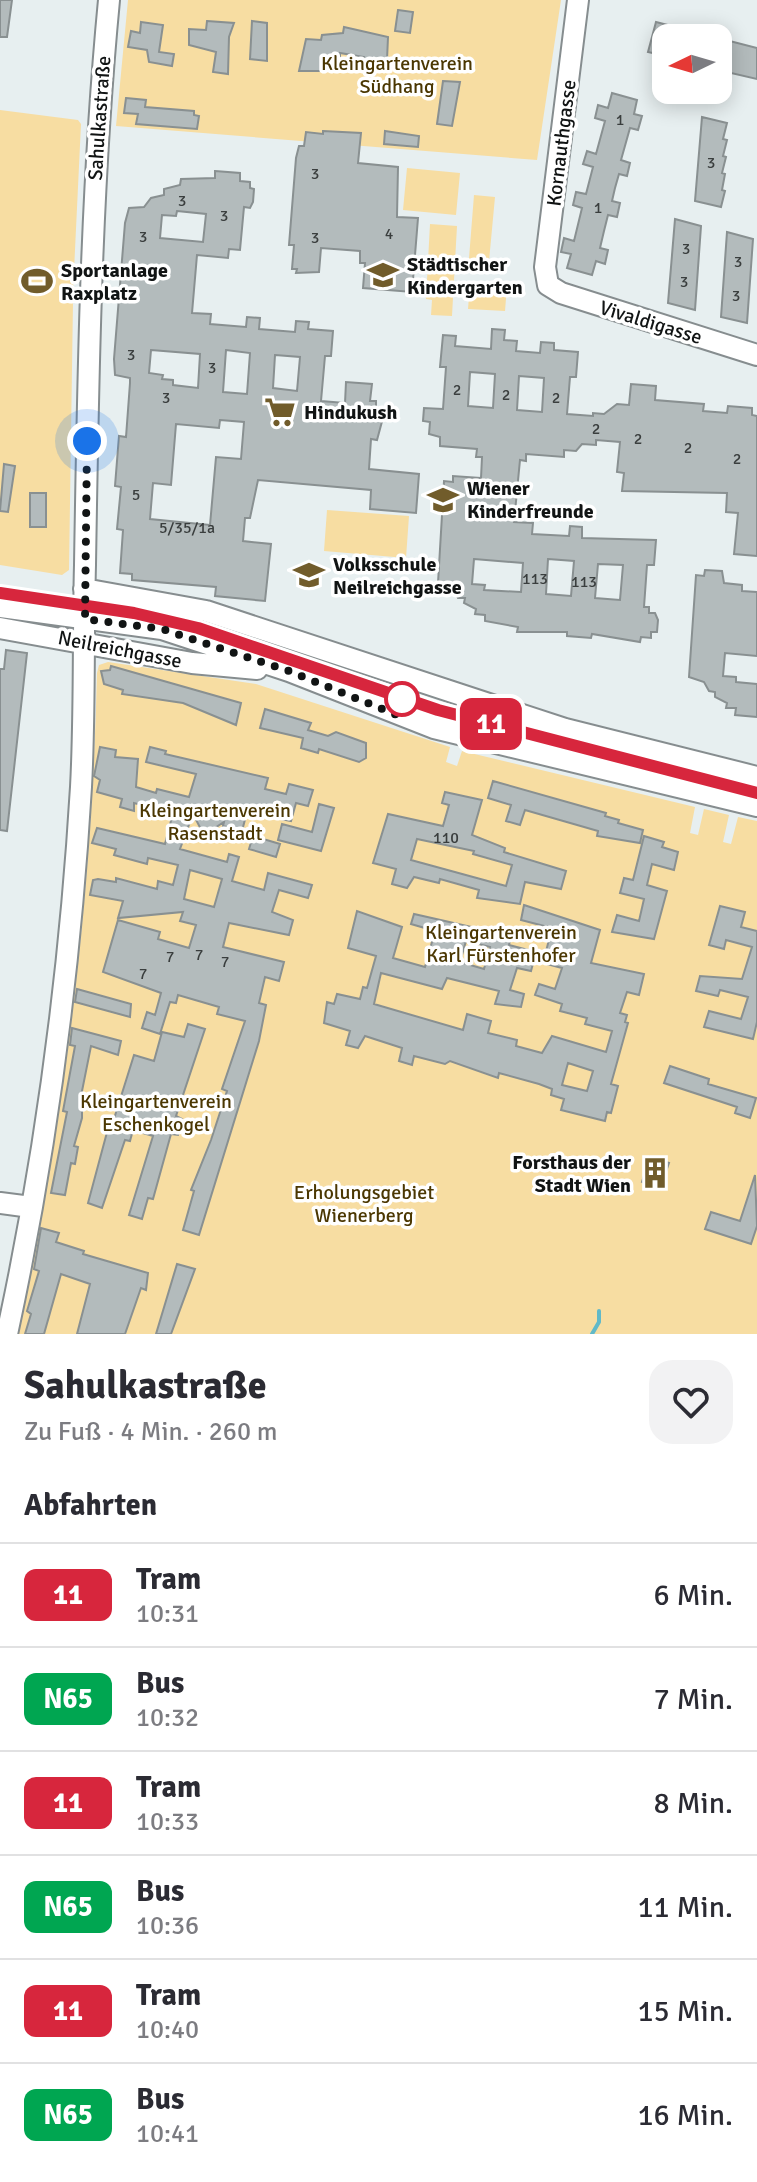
<!DOCTYPE html>
<html lang="de">
<head>
<meta charset="utf-8">
<style>
	:root { --surface:#fff; --page:#f2f2f3; --text:#2b2b33; --muted:#7c7c81; --line:#e1e1e2 }
	body { margin:0; font-family:Signika,sans-serif; background:var(--page); color:var(--text); height:100vh; display:flex; flex-direction:column; font-size:30px; white-space:nowrap }
	* { box-sizing:border-box; margin:0 }
	p { font-size:26px; color:var(--muted) }
	.icon { flex:none; width:44px; height:44px; fill:none; stroke:currentColor; stroke-width:2; stroke-linecap:round; stroke-linejoin:round }
	.map { position:relative; height:1334px; overflow:hidden }
	.drawer { display:flex; flex-direction:column; background:var(--surface); flex:1 }
	.drawer>* { flex:none }
	.badge { padding:0 16px; border-radius:12px; font-size:28px; line-height:52px }
	.needle { width:52px; rotate:265deg }
	.buttons { position:absolute; left:652px; top:24px; display:grid; gap:16px }
	.buttons a { display:grid; place-items:center; width:80px; height:80px; border-radius:16px; background:var(--surface); box-shadow:0 4px 20px #0003; font-size:40px }
	.you { position:absolute; width:40px; height:40px; margin:-20px; border:6px solid #fff; border-radius:50%; background:#1a73e8; box-shadow:0 0 0 12px #1a73e833 }
	.map>.badge { position:absolute; translate:-50% -50%; box-shadow:0 0 0 4px #fff }
	h2 { padding:0 24px; font-size:30px; line-height:72px }
	.round { display:grid; place-items:center; flex:none; width:84px; height:84px; border-radius:24px; background:var(--page) }
	.headline { display:flex; align-items:center; justify-content:space-between; height:136px; padding:0 24px }
	h1 { font-size:38px; font-weight:700; line-height:60px }
	ul { padding:0; list-style:none }
	li { display:flex; align-items:center; gap:24px; height:104px; padding:0 24px; border-top:2px solid var(--line) }
	li div { flex:1 }
	li b { display:block; font-size:30px }
	li em { font-style:normal }
	li .badge { min-width:88px; font-weight:700; text-align:center }
	.map>svg:first-child { display:block }
	.green { fill:#f7dda2 }
	.lines { fill:none; stroke-linecap:round; stroke-linejoin:round }
	.stream { stroke:#61b9c8; stroke-width:4 }
	.building { fill:#b3bbbc; stroke:#899091; stroke-width:2; fill-rule:evenodd }
	.minor-casing { stroke:#868d8f; stroke-width:24 }
	.minor { stroke:#fff; stroke-width:20 }
	.tram { stroke:#2a2d2e; stroke-width:2 }
	.line-casing { stroke:#fff; stroke-width:18 }
	.line { stroke:#d7263d; stroke-width:12 }
	.walk { stroke:#111414; stroke-width:8; stroke-dasharray:0 14.4 }
	.stop-dot { fill:#fff; stroke:#d7263d; stroke-width:4 }
	.labels { text-anchor:middle; stroke-width:7; stroke-linejoin:round; paint-order:stroke }
	.number-label { font-size:16px; fill:#3a3e3e }
	.park-label { font-size:20px; fill:#4b3702; stroke:#fff }
	.street-label { font-size:20px; fill:#111414; stroke:#fff }
	.poi-label { font-size:20px; font-weight:bold; fill:#111414; stroke:#fff; text-anchor:start }
</style>
</head>
<body>
<div class="map">
<svg width="757" height="1334" viewBox="0 0 757 1334">
	<rect width="100%" height="100%" fill="#e7eff0"/>
	<path class="green" d="M128 0H561L537 160 116 126Z
		M0 110 78 120 81 124 73 292H69L68 301 73 302 69 570 62 575 0 565Z
		M407 168 460 173 456 215 403 210Z
		M474 195 495 197 488 272 468 271Z
		M430 224 457 226 452 316 431 315 432 300 426 299Z
		M470 283 507 286 505 311 468 309Z
		M327 510 409 516 406 558 324 551Z
		M108 662 256 684 450 747 446 762 457 766 462 751 695 807 690 833 698 835 704 809 729 815 723 842 731 844 738 817 757 821V1334H18C65 1117 92 895 97 673L99 665Z"/>
	<g class="lines">
		<path class="stream" d="M592 1334 599 1322V1311"/>
	</g>
	<path class="building" d="M0 0H12L7 37H0Z
		M398 10 413 12 410 33 395 31Z
		M207 21 234 23 229 37 228 74 213 72 216 52 189 45V29L206 30Z
		M252 21 267 23V61L250 59Z
		M141 22 163 25 159 52 174 54 172 66 149 62 147 50 128 47 131 31 140 33Z
		M656 22 703 34V38H666V56L648 52Z
		M344 27 388 37 387 60 376 59 375 64 363 62 364 57 340 53V57L323 55 321 71H299L306 39 321 40 322 35 343 33Z
		M718 38 757 48V79L718 70Z
		M443 81 460 82 452 126 437 124Z
		M612 93 637 100 634 114 642 116 638 130 630 128 621 160 630 163 627 176 619 174 615 188 612 201 620 203 617 217 608 215 604 231 600 248 608 250 605 264 596 261 592 275 567 268 571 254 561 252 564 238 574 241 582 208 573 205 576 192 586 194 593 167 583 164 587 151 596 154 605 121 595 118 598 105 608 108Z
		M126 98 146 100 145 107 194 111V115L199 116 197 129 136 124 138 114 124 113Z
		M702 117 727 123 723 139 727 140 723 156 726 157 722 173 725 174 722 190 725 191 721 207 695 201Z
		M323 131 361 133 358 163 398 167 397 217 418 218 412 292 363 288 365 263H360V251L321 248 319 272 296 273 297 269H292L294 245H289L296 158 299 146H304L306 132 323 134Z
		M385 131 419 136 418 147 384 144Z
		M215 171 240 173V181L250 182V188L254 189 253 202 250 208 244 207 240 250 229 249 228 258 197 255 192 313 211 314 210 324 246 327 247 317 260 318 259 329 295 332 296 321 309 322 308 329 333 331 331 356H325L321 401 345 403 346 382 372 384 370 401H376V407L382 408 384 414 377 440 371 439 369 469 419 474 416 513 370 509 371 490 258 480 250 518H245L243 541 271 544 265 601 215 596 216 587 132 580V574L120 573 123 530 117 529 121 487 115 486 119 436 126 437 130 383V378L115 375 114 359 125 223 129 208 144 207 151 198 164 195V189L180 185 181 179 215 178ZM177 211 206 214 203 242 160 238 162 215 176 216ZM151 350 200 354 198 388 173 385V380L162 379 163 375 149 373ZM226 350 250 353 247 394 223 392ZM275 355 300 357 297 391 273 388ZM220 420 244 422 241 459 216 457 210 525 150 519 153 483 171 485 176 424 219 428Z
		M675 219 701 226 695 310 668 303Z
		M727 232 753 239 747 323 721 317Z
		M492 329 505 330 504 340 517 341 516 351 540 353 541 342 554 343V350L578 352 576 377H570L567 414 593 416V413L604 414 617 404 629 405 631 384 656 386 655 400 704 404 703 411 727 413 728 406 752 408V415L757 416V556L734 554 738 513 726 512 727 493 622 491 624 473 617 472 620 442 596 440V445L582 444 576 451 564 450V457L526 454V461L520 460 514 522 533 523 532 534 569 536 570 526 582 527V538L656 540 654 565H647L644 607H649V613H655L658 620 657 632H651V638L641 637 640 642 592 634 591 638 567 636V632H517L518 627 485 621V615L475 614 476 609 464 603 465 598H458L453 588 438 583 444 481 453 482V476L481 478 482 457H476L477 449 440 446V437L429 434 430 422 423 421 424 408 443 409 446 367H440L443 335 456 336 455 346 491 349ZM470 372 495 374 493 408 468 406ZM519 376 544 378 542 412 517 410ZM474 559 523 563 521 592 484 590 485 585 472 584ZM548 559 574 561 571 596 546 594ZM598 564 623 565 620 600 595 598Z
		M4 464 15 466 8 512 0 511Z
		M30 493H46V527H30Z
		M705 570 722 571 724 583 742 585V591L757 592V656L725 653 723 676 736 677V682L757 684V717L735 715 736 708H726L727 703 715 697V692L709 691 704 682 689 677 696 575 704 576Z
		M6 650 27 653 7 831 0 830V669H4Z
		M111 666 241 703 236 725 183 703 122 694 123 690 104 684 101 671 110 670Z
		M265 709 311 723 308 730 328 736 336 732 366 743V758L359 762 319 749 318 753 301 748 303 738 260 728Z
		M100 747 116 750 115 757 138 759 136 787 156 793 157 789 189 797 196 774 146 762 150 747 166 751 165 754 268 778 265 789 286 794 289 784 313 790 308 806 296 803 291 821 247 812 242 831 223 826 224 822 204 835 193 814 180 849 227 862 229 854 239 857 232 881 264 890 268 873 312 885 308 898 279 890 272 912 293 920 289 935 229 923 223 947 284 962 279 981 265 977 259 1003 266 1005 259 1041 199 1235 183 1230 194 1191 191 1190 211 1140 227 1091 222 1089 245 1021 217 1014 219 1007 178 995 176 1003 170 1002 160 1034 142 1028 147 1012 155 1015 161 993 103 972 118 920 160 932 158 939 189 948 196 925 180 921 183 912 118 918 123 901 90 895 93 880 98 879 116 882V878L157 889 158 881 173 885 178 865 148 858 147 864 114 855 116 849 92 843 97 828 165 844 173 813 134 803V811L120 807 122 799 97 792 100 780 94 776ZM190 870 222 879 214 907 184 899Z
		M493 781 606 813 605 816 619 820 618 823 643 830 640 843 597 836 598 831 525 810 520 825 506 821 511 805 488 798Z
		M445 792 482 800 472 835 505 848 504 852 566 871 561 889 525 882 520 904 477 898 479 890 440 879 439 883 414 877 407 888 392 884 396 869 373 863 388 814 443 826 449 805 442 803ZM417 839 474 851 473 854 512 865 506 886 411 860Z
		M319 804 334 808 321 851 278 840 282 824 312 832Z
		M253 836 280 844 276 857 249 849Z
		M644 836 664 842 662 847 678 852 674 870 652 864 647 885 667 891 654 939 612 932 617 915 639 921 644 899 620 893 624 878 633 880Z
		M524 905 600 930 591 963 644 974 639 995 627 992 620 1013 627 1015 625 1022 628 1023 611 1084 618 1086 611 1113 607 1112 605 1121 561 1110 564 1099 551 1095 552 1089 539 1084 499 1073 498 1078 450 1061 445 1064 414 1056 412 1065 399 1061 402 1048 365 1036 358 1048 346 1045 350 1031 324 1023 327 1002 334 1004 337 994 360 999 363 987 367 988 376 956 348 948 357 911 402 927 393 958 425 967 435 931 411 924 414 914 511 936 509 945 536 952 531 971 517 968 510 990 524 994 521 1007 495 1004 499 991 447 978 442 989 381 973 374 1004 463 1030 467 1014 491 1021 488 1033 517 1040 516 1046 542 1053 552 1036 606 1052 612 1031 585 1024 587 1018 560 1011 562 1004 535 995 539 984 555 989 562 968 543 963 552 928 521 920ZM466 941 490 947 484 969 460 962ZM568 1063 593 1071 587 1091 562 1085Z
		M720 906 745 912 741 927 757 931V1022L753 1039 704 1027 709 1011 741 1019 748 997 720 990 718 996 696 991 700 976 742 979 752 947 726 940 724 949 709 945Z
		M77 989 131 1004 130 1017 75 1002Z
		M188 1024 205 1029 176 1116 182 1119 178 1135 171 1134 153 1199 148 1198 142 1219 129 1215 153 1136 133 1130 130 1141 125 1140 102 1208 88 1203 110 1121 113 1122 134 1055 154 1061 162 1032 184 1037Z
		M72 1028 121 1041 118 1055 91 1046 82 1091V1118L74 1146 78 1147 75 1164 71 1163 65 1195 51 1193 67 1112 63 1111 75 1046 70 1045Z
		M670 1066 709 1079 708 1084 756 1098 750 1118 735 1113 737 1107 664 1083Z
		M650 1157 669 1163 660 1189 642 1182Z
		M755 1175 757 1226 751 1244 705 1229 711 1212 740 1221Z
		M41 1228 59 1233 56 1242 84 1251 83 1254 148 1273 146 1290 141 1288 125 1334H77L90 1284 61 1274 44 1334H25L31 1314 27 1311 39 1271 34 1269Z
		M177 1264 195 1269 171 1334H156Z"/>
	<g class="lines">
		<defs>
			<path id="minor" d="M578 0 545 267 548 285 561 293 757 355
				M84 589 206 611 565 729 757 777
				M0 607 162 629 289 671 434 728 757 806
				M0 628 192 663 257 669
				M0 1203 31 1207
				M7 1334C46 1154 70 971 81 787 85 713 83 639 85 565 88 376 91 188 109 0"/>
		</defs>
		<use href="#minor" class="minor-casing"/>
		<use href="#minor" class="minor"/>
		<path class="tram" d="M0 593 117 611 198 628 438 710 757 793"/>
	</g>
	<g class="lines">
		<defs>
			<path id="line" d="M0 593 134 613 198 628 438 710 757 793"/>
		</defs>
		<use href="#line" class="line-casing"/>
		<use href="#line" class="line"/>
		<path class="walk" d="M87 441 85 619 162 629 289 671 397 715 402 699"/>
	</g>
	<defs>
		<symbol id="school-bare" viewBox="-9 -9 18 18"><path d="M0-5L7-2L0 1L-7-2ZM-4 1L0 2.5L4 1V4Q0 6-4 4Z" fill="#715c2b" stroke="#fff" stroke-width="2.5" paint-order="stroke"/></symbol>
		<symbol id="stadium-bare" viewBox="-9 -9 18 18"><path d="M0-5a6.5 5 0 1 0 0 10a6.5 5 0 1 0 0-10ZM-3.5-1.8h7v3.6h-7Z" fill="#715c2b" stroke="#fff" stroke-width="2.5" paint-order="stroke"/></symbol>
		<symbol id="supermarket-bare" viewBox="-9 -9 18 18"><path d="M-6-5.5h2.5l.6 2H6L4.5 2H-2.5L-4.4-4H-6ZM-1.5 3.2a1.3 1.3 0 1 0 .1 0ZM3 3.2a1.3 1.3 0 1 0 .1 0Z" fill="#715c2b" stroke="#fff" stroke-width="2.5" paint-order="stroke"/></symbol>
		<symbol id="building-bare" viewBox="-9 -9 18 18"><path d="M-4-6H4V6H1V3H-1V6H-4ZM-2.5-4.3h1.7v1.8h-1.7ZM.8-4.3h1.7v1.8H.8ZM-2.5-1h1.7V.8h-1.7ZM.8-1h1.7V.8H.8Z" fill="#715c2b" stroke="#fff" stroke-width="2.5" paint-order="stroke"/></symbol>
	</defs>
	<g fill-rule="evenodd">
		<use href="#school-bare" x="361" y="253" width="44" height="44"/>
		<use href="#stadium-bare" x="15" y="259" width="44" height="44"/>
		<use href="#supermarket-bare" x="258" y="390" width="44" height="44"/>
		<use href="#school-bare" x="421" y="478" width="44" height="44"/>
		<use href="#school-bare" x="287" y="553" width="44" height="44"/>
		<use href="#building-bare" x="633" y="1151" width="44" height="44"/>
	</g>
	<circle class="stop-dot" cx="402" cy="699" r="16"/>
	<g class="labels">
		<g class="number-label">
			<text x="620" y="125">1</text>
			<text x="711" y="168">3</text>
			<text x="315" y="179">3</text>
			<text x="182" y="206">3</text>
			<text x="598" y="213">1</text>
			<text x="224" y="221">3</text>
			<text x="389" y="239">4</text>
			<text x="143" y="242">3</text>
			<text x="315" y="243">3</text>
			<text x="686" y="254">3</text>
			<text x="738" y="267">3</text>
			<text x="684" y="287">3</text>
			<text x="736" y="301">3</text>
			<text x="131" y="360">3</text>
			<text x="212" y="373">3</text>
			<text x="457" y="395">2</text>
			<text x="506" y="400">2</text>
			<text x="166" y="403">3</text>
			<text x="556" y="403">2</text>
			<text x="596" y="434">2</text>
			<text x="638" y="444">2</text>
			<text x="688" y="453">2</text>
			<text x="737" y="464">2</text>
			<text x="136" y="500">5</text>
			<text x="187" y="533">5/35/1a</text>
			<text x="535" y="584">113</text>
			<text x="584" y="587">113</text>
			<text x="446" y="843">110</text>
			<text x="199" y="960">7</text>
			<text x="170" y="962">7</text>
			<text x="225" y="967">7</text>
			<text x="143" y="979">7</text>
		</g>
		<g class="park-label">
			<text x="397" y="70">Kleingartenverein<tspan x="397" dy="23">Südhang</tspan></text>
			<text x="215" y="817">Kleingartenverein<tspan x="215" dy="23">Rasenstadt</tspan></text>
			<text x="501" y="939">Kleingartenverein<tspan x="501" dy="23">Karl Fürstenhofer</tspan></text>
			<text x="156" y="1108">Kleingartenverein<tspan x="156" dy="23">Eschenkogel</tspan></text>
			<text x="364" y="1199">Erholungsgebiet<tspan x="364" dy="23">Wienerberg</tspan></text>
		</g>
		<g class="street-label">
			<text transform="translate(99 118) rotate(-86)" y="7">Sahulkastraße</text>
			<text transform="translate(561 143) rotate(-83)" y="7">Kornauthgasse</text>
			<text transform="translate(651 322) rotate(17)" y="7">Vivaldigasse</text>
			<text transform="translate(120 649) rotate(11)" y="7">Neilreichgasse</text>
		</g>
		<g class="poi-label">
			<text x="407" y="271">Städtischer<tspan x="407" dy="23">Kindergarten</tspan></text>
			<text x="61" y="277">Sportanlage<tspan x="61" dy="23">Raxplatz</tspan></text>
			<text x="304" y="419">Hindukush</text>
			<text x="467" y="495">Wiener<tspan x="467" dy="23">Kinderfreunde</tspan></text>
			<text x="333" y="571">Volksschule<tspan x="333" dy="23">Neilreichgasse</tspan></text>
			<text x="631" y="1169" text-anchor="end">Forsthaus der<tspan x="631" dy="23">Stadt Wien</tspan></text>
		</g>
	</g>
</svg>
<div class="buttons">
<a><svg class="needle" viewBox="-14 -14 28 28"><path d="M0-13l5 13h-10z" fill="#e53935"/><path d="M0 13l5-13h-10z" fill="#7c7c81"/></svg></a>
</div>
<div class="you" style="left:87px;top:441px"></div>
<b class="badge" style="left:491px;top:724px;background:#d7263d;color:#fff">11</b>
</div>
<section class="drawer">
<div class="headline"><div><h1>Sahulkastraße</h1><p>Zu Fuß · 4 Min. · 260 m</p></div><a class="round"><svg class="icon" aria-label="heart" viewBox="0 0 24 24"><path d="M12 20l-8-8c-3-5 5-10 8-4 3-6 11-1 8 4z"/></svg></a></div>
<h2>Abfahrten</h2>
<ul>
<li><span class="badge" style="background:#d7263d;color:#fff">11</span><div><b>Tram</b><p>10:31</p></div><em>6 Min.</em></li>
<li><span class="badge" style="background:#00a651;color:#fff">N65</span><div><b>Bus</b><p>10:32</p></div><em>7 Min.</em></li>
<li><span class="badge" style="background:#d7263d;color:#fff">11</span><div><b>Tram</b><p>10:33</p></div><em>8 Min.</em></li>
<li><span class="badge" style="background:#00a651;color:#fff">N65</span><div><b>Bus</b><p>10:36</p></div><em>11 Min.</em></li>
<li><span class="badge" style="background:#d7263d;color:#fff">11</span><div><b>Tram</b><p>10:40</p></div><em>15 Min.</em></li>
<li><span class="badge" style="background:#00a651;color:#fff">N65</span><div><b>Bus</b><p>10:41</p></div><em>16 Min.</em></li>
</ul>
</section>
</body>
</html>
